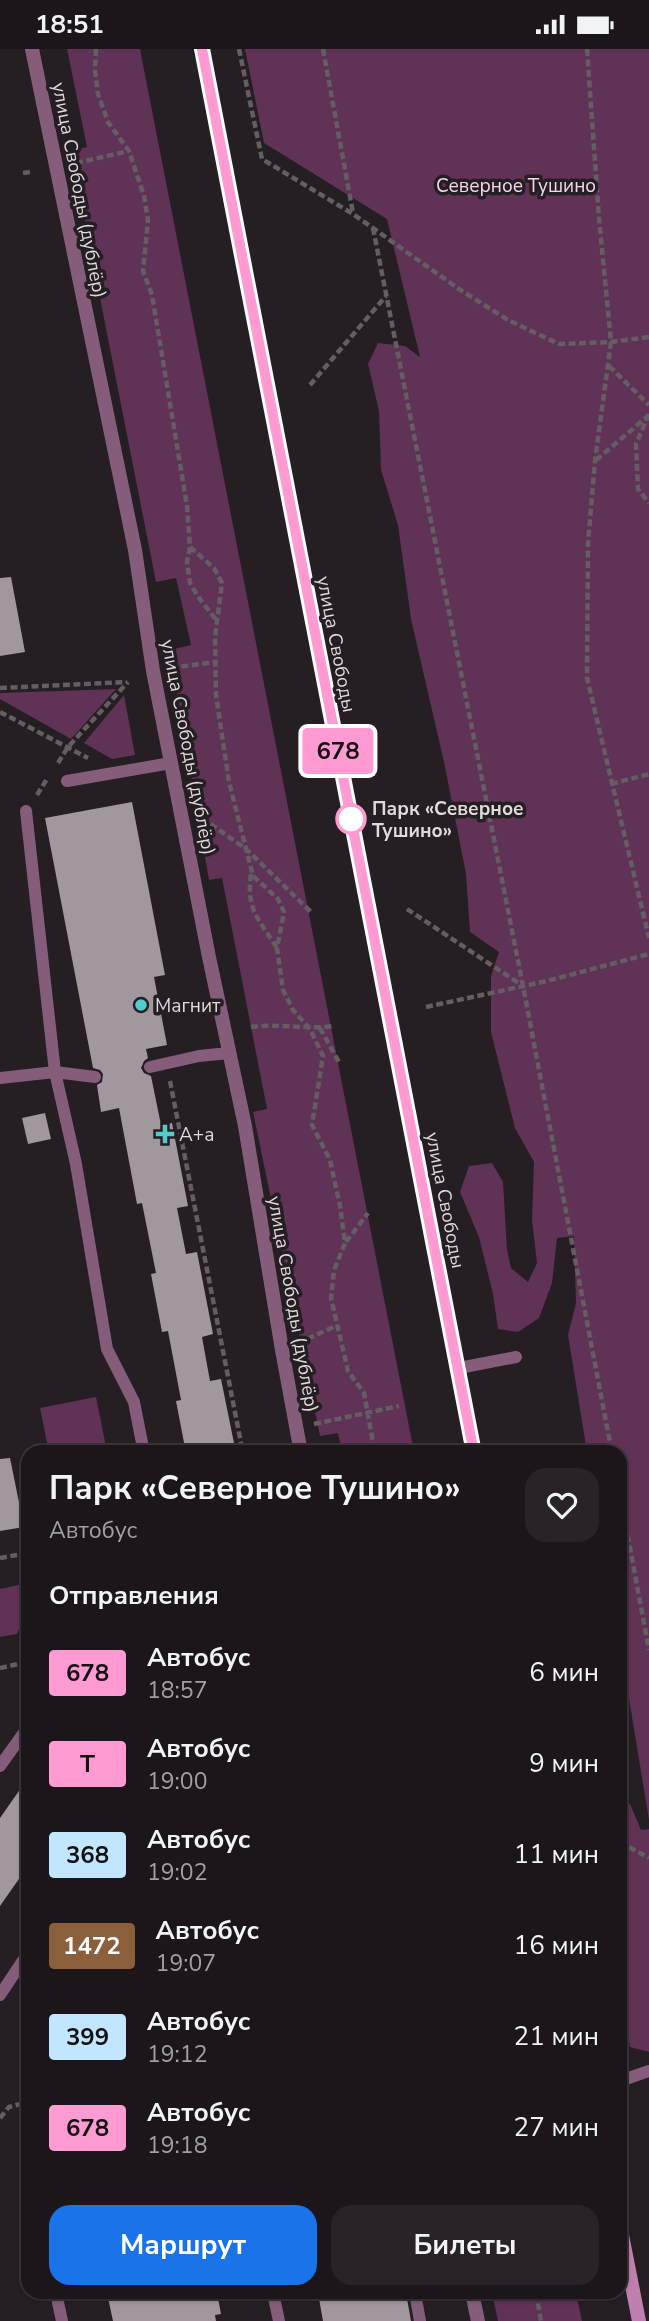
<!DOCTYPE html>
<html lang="ru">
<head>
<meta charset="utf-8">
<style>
	:root { --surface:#1c161a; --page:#292327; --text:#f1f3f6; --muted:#a09fa2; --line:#3a3539; --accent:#1a73e8 }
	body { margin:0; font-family:"Nunito Sans",sans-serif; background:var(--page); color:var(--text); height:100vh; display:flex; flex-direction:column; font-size:26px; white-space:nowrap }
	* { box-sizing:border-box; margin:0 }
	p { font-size:23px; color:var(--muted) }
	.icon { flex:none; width:38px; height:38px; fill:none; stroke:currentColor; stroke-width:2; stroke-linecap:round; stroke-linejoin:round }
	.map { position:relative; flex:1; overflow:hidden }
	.sheet { position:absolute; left:21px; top:1396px; width:606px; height:854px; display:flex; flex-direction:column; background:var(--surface); border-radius:21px; box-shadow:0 2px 5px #0004,0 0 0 2px var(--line) }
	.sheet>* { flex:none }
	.badge { padding:0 14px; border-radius:5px; font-size:24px; line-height:46px }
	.map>.badge { position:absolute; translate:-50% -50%; box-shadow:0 0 0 4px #fff }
	h2 { padding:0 28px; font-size:26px; line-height:63px }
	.round { display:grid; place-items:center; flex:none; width:74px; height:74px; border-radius:21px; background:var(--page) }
	.overview { display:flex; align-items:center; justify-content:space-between; height:119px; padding:0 28px }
	h1 { font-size:33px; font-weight:700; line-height:52px }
	.action { display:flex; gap:14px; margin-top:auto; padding:14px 28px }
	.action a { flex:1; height:80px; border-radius:21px; background:var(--accent); color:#fff; font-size:28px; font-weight:700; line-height:80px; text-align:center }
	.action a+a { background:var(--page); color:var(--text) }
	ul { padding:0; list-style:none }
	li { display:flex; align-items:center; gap:21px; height:91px; padding:0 28px }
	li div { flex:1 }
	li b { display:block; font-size:26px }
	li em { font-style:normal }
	li .badge { min-width:77px; font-weight:700; text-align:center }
	.status { display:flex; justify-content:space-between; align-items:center; height:49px; padding:0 35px; background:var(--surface); direction:ltr }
	.status svg { height:19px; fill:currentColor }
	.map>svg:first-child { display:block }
	.green { fill:#603256 }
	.building { fill:#a0989e }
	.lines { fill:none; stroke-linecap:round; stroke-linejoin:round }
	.path { stroke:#645d62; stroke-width:4.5; stroke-dasharray:7 3.5; stroke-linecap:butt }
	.lane { stroke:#855d7b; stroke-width:12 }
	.street { stroke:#855d7b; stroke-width:14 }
	.secondary { stroke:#bf7faf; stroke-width:14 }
	.line-casing { stroke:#fff; stroke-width:16 }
	.line { stroke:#ff9ad2; stroke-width:10 }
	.stop-dot { fill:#fff; stroke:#ff9ad2; stroke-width:3.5 }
	.poi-dot { fill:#52cdcf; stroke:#251e23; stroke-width:2.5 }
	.labels { text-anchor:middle; stroke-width:7; stroke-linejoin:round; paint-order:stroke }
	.park-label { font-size:19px; fill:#f5d5ec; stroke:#251e23 }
	.street-label { font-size:19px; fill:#dfdadd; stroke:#251e23 }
	.stop-label { font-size:19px; font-weight:bold; fill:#dfdadd; stroke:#251e23; text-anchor:start }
	.poi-label { font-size:19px; fill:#dfdadd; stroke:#251e23; text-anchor:start }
</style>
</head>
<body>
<div class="status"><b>18:51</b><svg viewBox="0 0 49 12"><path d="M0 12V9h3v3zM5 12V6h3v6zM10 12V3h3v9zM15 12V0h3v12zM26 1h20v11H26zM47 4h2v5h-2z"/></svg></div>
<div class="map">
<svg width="649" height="2272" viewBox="0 0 649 2272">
	<rect width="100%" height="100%" fill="#251e23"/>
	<path class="green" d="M67 0H140L414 1403H342L338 1384 320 1387 253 1063 267 1060 222 829 209 831 170 601 191 596 176 529 156 533 71 102 87 98Z
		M245 0H649V1771L620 1595V1404L587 1403 568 1286 576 1254 574 1187 557 1189 552 1234 539 1269 518 1283 498 1280 493 1245 479 1188 460 1143 469 1117 492 1114 503 1133 507 1201 511 1219 528 1233 537 1214 532 1171 534 1113 515 1079 491 983V927L499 903 470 883 466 825 444 713 411 570 398 476 381 421 379 362 368 315 378 294 405 297 420 308 387 170 264 94Z
		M116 640 71 690 0 650V644Z
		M124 646 135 706 112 710 84 694Z
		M96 1348 107 1403H49L40 1359Z
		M28 1534V1559L17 1585 0 1588V1540Z
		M620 1755H630L641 1781 649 1780V2003L630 1998 620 1940Z
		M492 2244H576L582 2272H498Z"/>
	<path class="building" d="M11 528 25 603 0 607V529Z
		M132 753 165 926 154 928 167 996 146 1000 148 1009 144 1012 141 1019 144 1024 151 1027 161 1076 172 1074 188 1157 177 1159 186 1205 197 1203 213 1285 202 1288 210 1332 221 1330 236 1404H186L176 1352 181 1351 168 1282 162 1283 151 1225 156 1224 142 1154 137 1155 119 1059 101 1063 97 1036 102 1033 103 1025 100 1021 93 1019 45 769Z
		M45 1064 51 1090 28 1095 22 1069Z
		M10 1409 24 1478 0 1482V1410Z
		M28 1729V1817L0 1857V1769Z
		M107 2244H217L221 2265 215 2266 216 2272H113Z
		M318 2244H406L411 2272H323Z"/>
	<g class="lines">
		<path class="path" d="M96 0 95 21 98 45 108 73 129 102 144 147 148 171 143 222 152 246 187 457 190 498 187 513 190 534 199 549 217 572
			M239 0 262 110 353 165 459 240 508 271 559 295 611 293 649 288
			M323 0 353 164
			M587 0 599 169 611 293 595 412 588 494 587 629 649 889
			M76 114 129 102
			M23 124 30 123
			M373 179 523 937 612 1404
			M609 317 649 356
			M310 336 386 247
			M649 365 636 395 638 440 649 454
			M596 411 648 367
			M190 498 214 519 222 534 215 588 216 646 229 733 253 827 278 850 284 863 277 899 283 941 293 961 310 980 323 1007 312 1076 330 1111 340 1157 345 1194 334 1221 331 1249 348 1322 364 1344 375 1404
			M171 619 215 613
			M0 639 127 633
			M0 663 88 709
			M58 714 68 698 128 633
			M611 735 649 725
			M37 746 47 730
			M202 769 246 800 311 863
			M251 825C246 862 259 870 277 899
			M407 860 523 937
			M426 958 547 932 649 905
			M251 978C278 974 306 981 333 977
			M320 979 340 1015
			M170 1032 243 1404
			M346 1193 368 1164
			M298 1294 336 1277
			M314 1375 399 1357
			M620 1445 649 1601
			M0 1509 28 1504
			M0 1619 23 1614 28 1603
			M620 1793 649 1809
			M0 2069 9 2058 28 2053
			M536 2244 541 2272"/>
		<path class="lane" d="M67 732 171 714
			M26 762 55 1023 76 1115 107 1300 134 1353 144 1404
			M150 1018 199 1007 229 1004
			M0 1029 55 1023 95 1028
			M459 1319 516 1308
			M0 1717 28 1678
			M0 1946 28 1904
			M620 2032 649 2022
			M56 2244 62 2272
			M273 2244 279 2272
			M415 2244 420 2272"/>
		<path class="street" d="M32 0 135 501 153 622 209 908 245 1077 282 1301 301 1404
			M472 2244 478 2272"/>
		<path class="secondary" d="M202 0 474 1404
			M620 2176 639 2272"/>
	</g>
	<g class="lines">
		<defs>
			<path id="line" d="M202 0 474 1404"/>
		</defs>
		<use href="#line" class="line-casing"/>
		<use href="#line" class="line"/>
	</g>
	<circle class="stop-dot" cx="351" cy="770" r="14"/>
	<g class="poi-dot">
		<circle cx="141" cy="956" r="7"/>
		<path d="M161.5 1074.5h7v7h7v7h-7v7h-7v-7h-7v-7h7z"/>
	</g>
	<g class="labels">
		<g class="park-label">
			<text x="516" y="143">Северное Тушино</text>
		</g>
		<g class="street-label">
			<text transform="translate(80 141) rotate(79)" y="7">улица Свободы (дублёр)</text>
			<text transform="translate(337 595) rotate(79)" y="7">улица Свободы</text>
			<text transform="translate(189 698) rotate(79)" y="7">улица Свободы (дублёр)</text>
			<text transform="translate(446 1151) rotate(79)" y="7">улица Свободы</text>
			<text transform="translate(294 1255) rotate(80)" y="7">улица Свободы (дублёр)</text>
		</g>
		<g class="stop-label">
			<text x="372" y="766">Парк «Северное<tspan x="372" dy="22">Тушино»</tspan></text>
		</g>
		<g class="poi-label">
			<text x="155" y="963">Магнит</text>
			<text x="179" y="1092">А+а</text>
		</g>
	</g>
</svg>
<b class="badge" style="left:338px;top:702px;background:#ff9ad2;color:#111">678</b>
<section class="sheet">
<div class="overview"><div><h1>Парк «Северное Тушино»</h1><p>Автобус</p></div><a class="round"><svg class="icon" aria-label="heart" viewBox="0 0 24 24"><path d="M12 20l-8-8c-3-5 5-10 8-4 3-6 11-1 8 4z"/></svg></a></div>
<h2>Отправления</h2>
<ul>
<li><span class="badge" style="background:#ff9ad2;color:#111">678</span><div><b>Автобус</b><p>18:57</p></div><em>6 мин</em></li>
<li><span class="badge" style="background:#ff9ad2;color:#111">Т</span><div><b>Автобус</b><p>19:00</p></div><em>9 мин</em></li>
<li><span class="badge" style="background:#c2e6ff;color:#111">368</span><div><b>Автобус</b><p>19:02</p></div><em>11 мин</em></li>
<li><span class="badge" style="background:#8b5e3c;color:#fff">1472</span><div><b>Автобус</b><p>19:07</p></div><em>16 мин</em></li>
<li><span class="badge" style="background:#c2e6ff;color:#111">399</span><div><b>Автобус</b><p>19:12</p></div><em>21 мин</em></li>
<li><span class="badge" style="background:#ff9ad2;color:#111">678</span><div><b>Автобус</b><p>19:18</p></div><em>27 мин</em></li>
</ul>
<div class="action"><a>Маршрут</a><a>Билеты</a></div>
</section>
</div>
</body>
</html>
